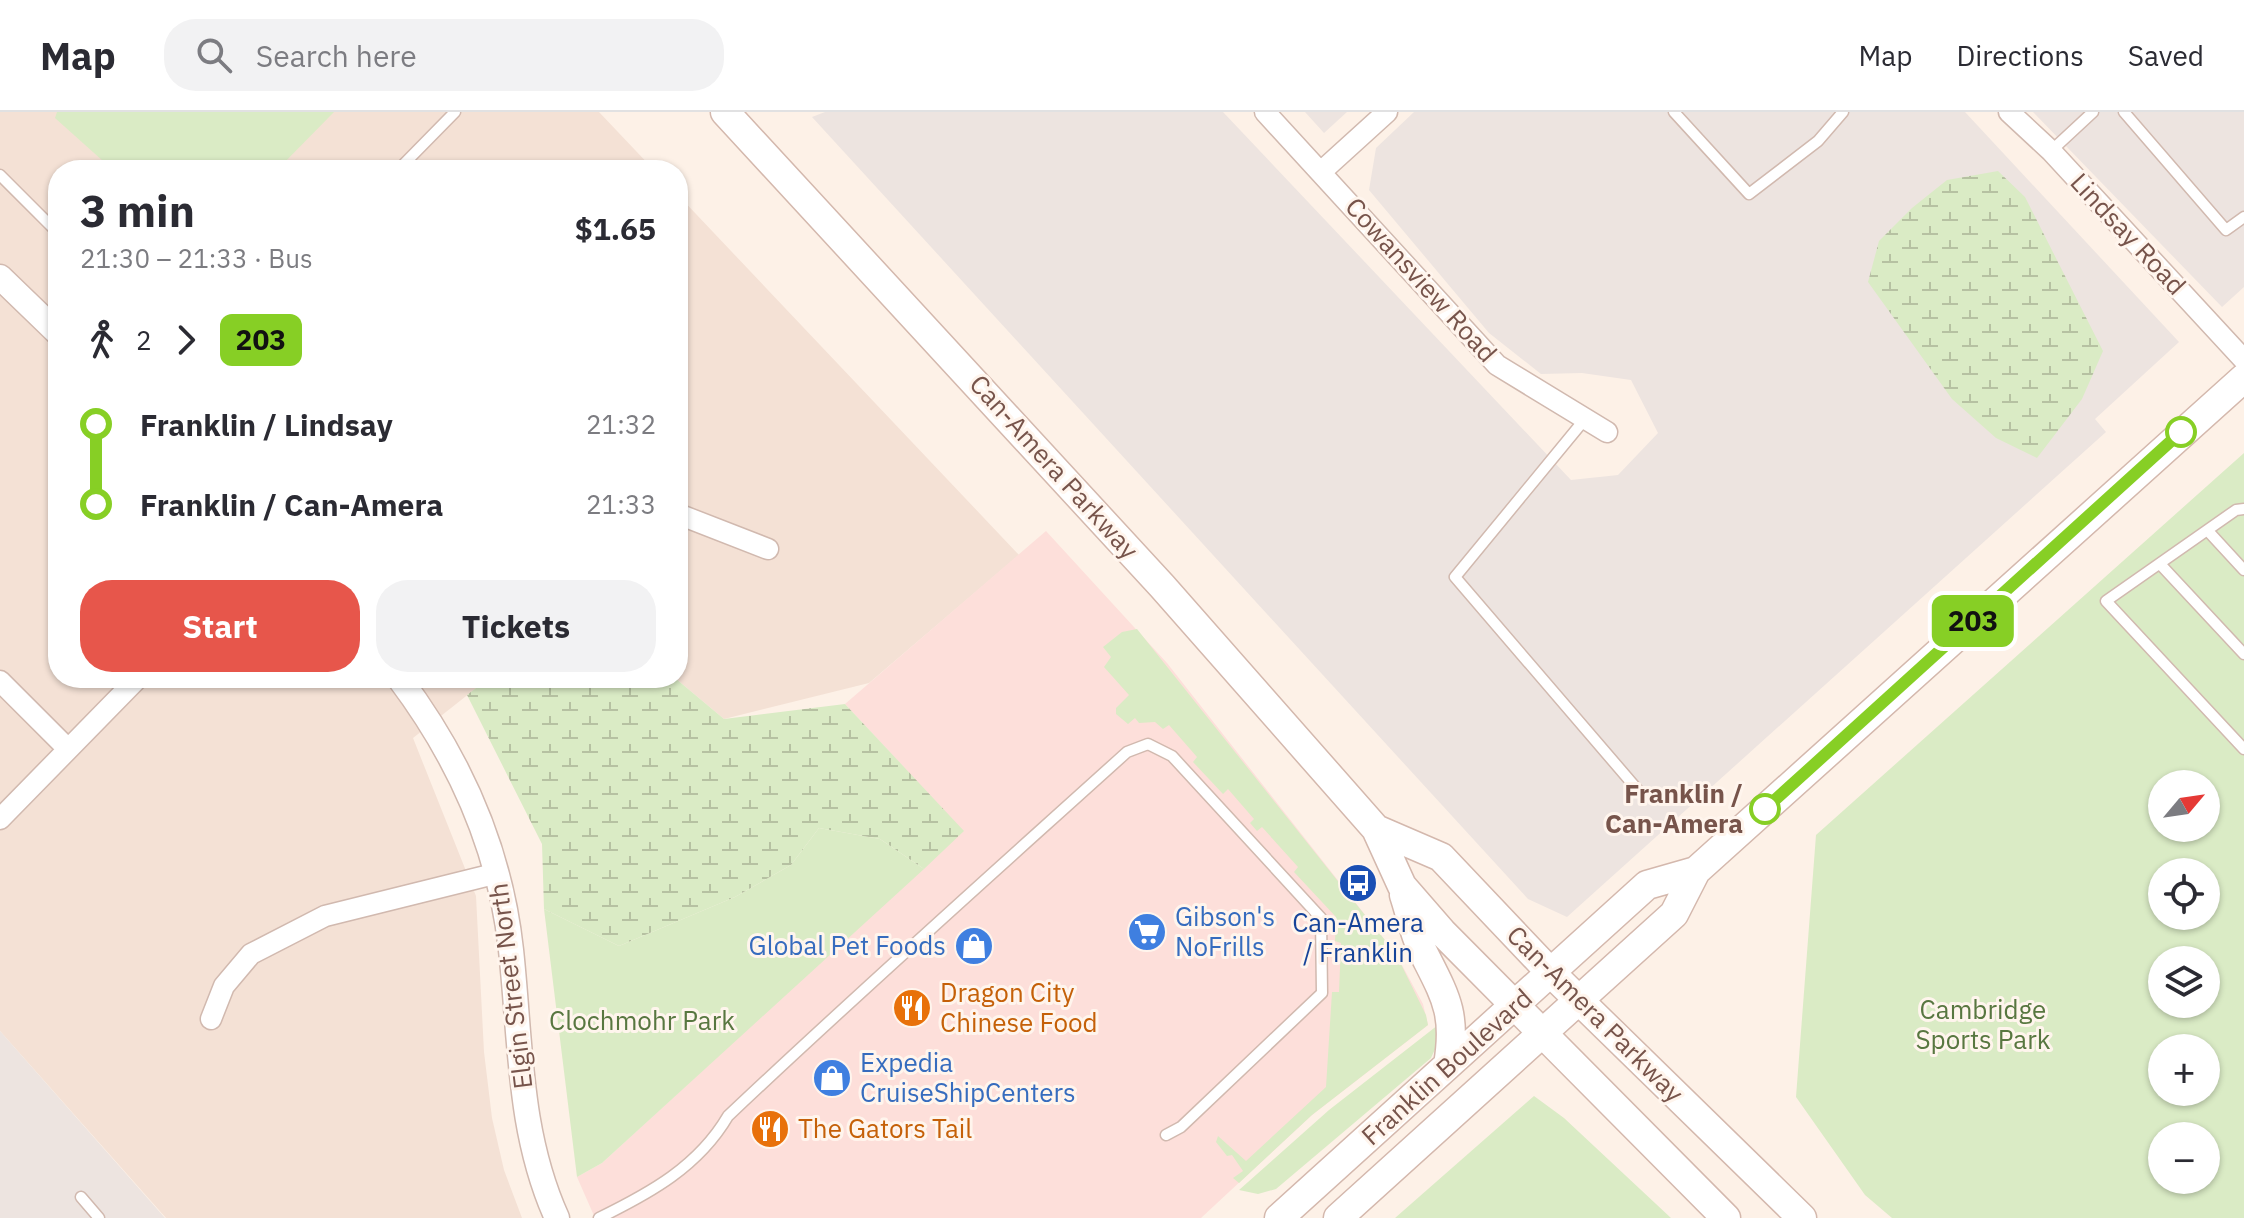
<!DOCTYPE html>
<html lang="en">
<head>
<meta charset="utf-8">
<style>
	:root { --surface:#fff; --page:#f2f2f3; --text:#2b2b33; --muted:#7c7c81; --line:#e1e1e2; --accent:#e7564b }
	body { margin:0; font-family:"IBM Plex Sans",sans-serif; background:var(--page); color:var(--text); height:100vh; display:flex; flex-direction:column; font-size:30px; white-space:nowrap }
	* { box-sizing:border-box; margin:0 }
	p { font-size:26px; color:var(--muted) }
	.icon { flex:none; width:44px; height:44px; fill:none; stroke:currentColor; stroke-width:2; stroke-linecap:round; stroke-linejoin:round }
	.map { position:relative; flex:1; overflow:hidden }
	.side { position:absolute; left:48px; top:48px; width:640px; height:528px; display:flex; flex-direction:column; background:var(--surface); border-radius:32px; box-shadow:0 2px 6px #0004 }
	.side>* { flex:none }
	.badge { padding:0 16px; border-radius:12px; font-size:28px; line-height:52px }
	.needle { width:52px; rotate:61deg }
	.buttons { position:absolute; left:2148px; top:658px; display:grid; gap:16px }
	.buttons a { display:grid; place-items:center; width:72px; height:72px; border-radius:50%; background:var(--surface); box-shadow:0 2px 6px #0004; font-size:40px }
	.map>.badge { position:absolute; translate:-50% -50%; box-shadow:0 0 0 4px #fff }
	.legs { display:flex; align-items:center; gap:12px; height:88px; padding:0 32px; font-size:26px }
	.legs p { margin-inline-start:auto }
	.overview { display:flex; align-items:center; justify-content:space-between; height:136px; padding:0 32px }
	h1 { font-size:44px; font-weight:800; line-height:60px }
	.primary-button { display:flex; gap:16px; margin-top:auto; padding:16px 32px }
	.primary-button a { flex:1; height:92px; border-radius:32px; background:var(--accent); color:#fff; font-size:32px; font-weight:800; line-height:92px; text-align:center }
	.primary-button a+a { background:var(--page); color:var(--text) }
	ul { padding:0 32px; list-style:none }
	li { display:flex; align-items:center; gap:28px; height:80px; font-size:30px }
	li i { display:grid; place-items:center; width:12px; height:100%; margin:0 10px; background:currentColor }
	li i::after { content:''; width:20px; height:20px; margin:-10px; border:6px solid; border-radius:50%; background:var(--surface) }
	li p { margin-inline-start:auto }
	li:first-child i { background:linear-gradient(#0000 50%,currentColor 0) }
	li:last-child i { background:linear-gradient(currentColor 50%,#0000 0) }
	header { display:flex; align-items:center; gap:48px; box-sizing:border-box; height:112px; padding:0 40px; background:var(--surface); border-bottom:2px solid var(--line) }
	header strong { font-size:38px }
	nav { display:flex; gap:44px; margin-inline-start:auto; font-size:28px }
	.search { width:560px; height:72px; background:var(--page); display:flex; align-items:center; gap:20px; box-sizing:border-box; padding:0 28px; border-radius:32px; color:var(--muted); font-size:30px }
	.map>svg:first-child { display:block }
	.residential { fill:#f4e1d5 }
	.commercial { fill:#fddfda }
	.industrial { fill:#ede4e0 }
	.green { fill:#daebc5; fill-rule:evenodd }
	.wetland { fill:url(#wetland-marsh) }
	.lines { fill:none; stroke-linecap:round; stroke-linejoin:round }
	.service-casing { stroke:#d1b9af; stroke-width:13 }
	.minor-casing { stroke:#d1b9af; stroke-width:23 }
	.tertiary-casing { stroke:#d1b9af; stroke-width:27 }
	.secondary-casing { stroke:#d4b8ad; stroke-width:31 }
	.service { stroke:#fff; stroke-width:10 }
	.minor { stroke:#fff; stroke-width:20 }
	.tertiary { stroke:#fff; stroke-width:24 }
	.secondary { stroke:#fff; stroke-width:28 }
	.line-1-casing { stroke:#fff; stroke-width:18 }
	.line-1 { stroke:#87cf25; stroke-width:12 }
	.stop-1-dot { fill:#fff; stroke:#87cf25; stroke-width:4 }
	.labels { text-anchor:middle; stroke-width:6; stroke-linejoin:round; paint-order:stroke }
	.street-label { font-size:26px; fill:#77544b; stroke:#fff5ed }
	.stop-label { font-size:26px; font-weight:bold; fill:#77544b; stroke:#fff5ed; text-anchor:end }
	.shop-label { font-size:26px; fill:#366cbe; stroke:#fff5ed; text-anchor:start }
	.transit-label { font-size:26px; fill:#164399; stroke:#fff5ed }
	.food-label { font-size:26px; fill:#c56008; stroke:#fff5ed; text-anchor:start }
	.park-label { font-size:26px; fill:#587740; stroke:#fff5ed }
</style>
</head>
<body>
<header>
<strong>Map</strong>
<div class="search"><svg class="icon" aria-label="search" viewBox="0 0 24 24"><circle cx="10" cy="10" r="6"/><path d="M15 15l6 6"/></svg>Search here</div>
<nav><a>Map</a><a>Directions</a><a>Saved</a></nav>
</header>
<div class="map">
<svg width="2244" height="1106" viewBox="0 0 2244 1106">
	<defs>
		<pattern id="wetland-marsh" width="20" height="14" patternUnits="userSpaceOnUse" patternTransform="scale(2)"><rect width="20" height="14" fill="#daebc5"/><path d="M1 5h8M5 5V1M11 12h8M15 12V8" fill="none" stroke="#b6c1a2"/></pattern>
	</defs>
	<rect width="100%" height="100%" fill="#fdf1e7"/>
	<path class="residential" d="M0 0H599L654 58H58V566H489L413 626 476 784 484 940 492 1006 504 1058 522 1106H166L0 919Z
		M678 83 1019 443 869 571 724 607 675 566H678Z"/>
	<path class="commercial" d="M1046 419 1167 551 1396 842 1423 892 1428 913 1312 1003 1201 1106H595L577 1065 602 1051 963 719 845 592Z"/>
	<path class="industrial" d="M825 0H1223L1571 368 1618 363 1658 321 1631 268 1582 261 1541 262 1489 221 1369 78 1376 36 1414 0H1965L2179 230 2095 307 2106 320 1567 805 1528 787 812 5Z
		M1305 0H1347L1324 21Z
		M2033 0H2244V175L2222 195Z
		M0 919 165 1106H0Z"/>
	<path class="green" d="M57 0H334L277 58H113L55 6Z
		M2244 341V1106H1892L1865 1083 1796 985 1816 723ZM2162 672H2206V716H2162ZM2162 760H2206V804H2162ZM2162 848H2206V892H2162ZM2162 936H2206V980H2162ZM2162 1024H2206V1068H2162Z
		M1137 517 1396 842 1426 903 1428 913 1312 1003 1239 1071 1233 1066 1243 1059 1232 1043 1227 1044 1216 1030 1218 1024 1246 1049 1326 975 1332 880H1339L1341 831 1335 829 1336 805 1294 760 1298 755 1262 715 1257 719 1250 711 1254 707 1228 677 1223 682 1193 650 1197 645 1169 613 1163 617 1155 610 1139 611 1135 606 1128 612 1116 602V596L1129 583 1104 555 1111 545 1103 535 1122 520Z
		M819 716 880 727 924 757 602 1051 577 1065 544 797 619 834 735 785 791 753Z
		M1438 913 1440 926 1431 946 1276 1077 1258 1082 1239 1078 1329 998Z
		M1534 984 1564 1006 1671 1106H1395Z"/>
	<path class="wetland" d="M1998 59 2025 85 2103 239 2082 287 2037 346 1996 326 1952 287 1868 170 1879 129 1912 96 1947 68Z
		M489 566H675L724 607 845 592 964 719 924 757 880 727 819 716 791 753 735 785 619 834 544 797 542 732 467 583Z"/>
	<g class="lines">
		<defs>
			<path id="service" d="M1674 0 1749 82 1818 29 1843 0
				M2124 0 2226 118 2244 105
				M2051 39 2093 0
				M398 58 455 0
				M0 63 58 121
				M1585 307 1455 465 1637 677
				M2244 397 2236 398 2106 489 2244 637
				M2208 419 2244 458
				M2160 452 2244 542
				M81 1085 99 1106
				M599 1106C650 1081 698 1055 728 1004 859 880 993 761 1127 640L1148 632 1172 644 1321 806 1322 881 1181 1015 1166 1023"/>
			<path id="minor" d="M1265 0 1497 253 1607 320
				M2009 0 2051 39 2244 248
				M1322 59 1387 0
				M678 402 768 437
				M0 569 68 637
				M0 707 138 566
				M211 907 224 874 251 842 325 804 498 761"/>
			<path id="tertiary" d="M0 165 58 221
				M399 566C460 647 500 736 511 838 521 930 518 1020 557 1106"/>
			<path id="secondary" d="M725 0 1162 474 1376 717 1402 774 1442 820 1726 1106
				M1376 717 1441 745 1551 861 1802 1106
				M1404 783C1410 801 1414 821 1422 838 1445 884 1457 900 1448 953
				M1279 1106 1647 773 1696 759
				M1338 1106 1674 802 1696 759 2244 266"/>
		</defs>
		<use href="#service" class="service-casing"/>
		<use href="#minor" class="minor-casing"/>
		<use href="#tertiary" class="tertiary-casing"/>
		<use href="#secondary" class="secondary-casing"/>
		<use href="#service" class="service"/>
		<use href="#minor" class="minor"/>
		<use href="#tertiary" class="tertiary"/>
		<use href="#secondary" class="secondary"/>
	</g>
	<g class="lines">
		<defs>
			<path id="line-1" d="M1765 697 2181 320"/>
		</defs>
		<use href="#line-1" class="line-1-casing"/>
		<use href="#line-1" class="line-1"/>
	</g>
	<defs>
		<symbol id="bus-disc" viewBox="-11 -11 22 22"><circle r="9.5" fill="#1a4fb4" stroke="#fff5ed"/><path d="M-5-6H5V4H4V6H2V4H-2V6H-4V4H-5ZM-3.5-4V0h7V-4ZM-3.5 1.2v1.5H-2V1.2ZM2 1.2v1.5H3.5V1.2Z" fill="#fff"/></symbol>
		<symbol id="supermarket-disc" viewBox="-11 -11 22 22"><circle r="9.5" fill="#3f7fe0" stroke="#fff5ed"/><path d="M-6-5.5h2.5l.6 2H6L4.5 2H-2.5L-4.4-4H-6ZM-1.5 3.2a1.3 1.3 0 1 0 .1 0ZM3 3.2a1.3 1.3 0 1 0 .1 0Z" fill="#fff"/></symbol>
		<symbol id="shop-disc" viewBox="-11 -11 22 22"><circle r="9.5" fill="#3f7fe0" stroke="#fff5ed"/><path d="M-5-2.5h2.3a2.7 3.5 0 0 1 5.4 0H5L5.5 6h-11ZM-1.5-2.5h3a1.5 2.3 0 0 0-3 0Z" fill="#fff"/></symbol>
		<symbol id="restaurant-disc" viewBox="-11 -11 22 22"><circle r="9.5" fill="#e8710a" stroke="#fff5ed"/><path d="M-5-6h1v4h1v-4h1v4h1v-4h1v5L-1.5 .5V6h-2V.5L-5-1ZM5-6V6H3V1.5H1.5Q1.5-4 5-6Z" fill="#fff"/></symbol>
	</defs>
	<g fill-rule="evenodd">
		<use href="#bus-disc" x="1336" y="749" width="44" height="44"/>
		<use href="#supermarket-disc" x="1125" y="798" width="44" height="44"/>
		<use href="#shop-disc" x="952" y="812" width="44" height="44"/>
		<use href="#restaurant-disc" x="890" y="874" width="44" height="44"/>
		<use href="#shop-disc" x="810" y="944" width="44" height="44"/>
		<use href="#restaurant-disc" x="748" y="995" width="44" height="44"/>
	</g>
	<g class="stop-1-dot">
		<circle cx="2181" cy="320" r="14"/>
		<circle cx="1765" cy="697" r="14"/>
	</g>
	<g class="labels">
		<g class="street-label">
			<text transform="translate(2128 122) rotate(47)" y="9">Lindsay Road</text>
			<text transform="translate(1421 168) rotate(48)" y="9">Cowansview Road</text>
			<text transform="translate(1054 355) rotate(48)" y="9">Can-Amera Parkway</text>
			<text transform="translate(511 874) rotate(-97)" y="9">Elgin Street North</text>
			<text transform="translate(1595 902) rotate(45)" y="9">Can-Amera Parkway</text>
			<text transform="translate(1447 955) rotate(-42)" y="9">Franklin Boulevard</text>
		</g>
		<g class="stop-label">
			<text x="1743" y="691">Franklin /<tspan x="1743" dy="30">Can-Amera</tspan></text>
		</g>
		<g class="shop-label">
			<text x="1175" y="814">Gibson's<tspan x="1175" dy="30">NoFrills</tspan></text>
			<text x="946" y="843" text-anchor="end">Global Pet Foods</text>
			<text x="860" y="960">Expedia<tspan x="860" dy="30">CruiseShipCenters</tspan></text>
		</g>
		<g class="transit-label">
			<text x="1358" y="820">Can-Amera<tspan x="1358" dy="30">/ Franklin</tspan></text>
		</g>
		<g class="food-label">
			<text x="940" y="890">Dragon City<tspan x="940" dy="30">Chinese Food</tspan></text>
			<text x="798" y="1026">The Gators Tail</text>
		</g>
		<g class="park-label">
			<text x="1983" y="907">Cambridge<tspan x="1983" dy="30">Sports Park</tspan></text>
			<text x="642" y="918">Clochmohr Park</text>
		</g>
	</g>
</svg>
<div class="buttons">
<a><svg class="needle" viewBox="-14 -14 28 28"><path d="M0-13l5 13h-10z" fill="#e53935"/><path d="M0 13l5-13h-10z" fill="#7c7c81"/></svg></a>
<a><svg class="icon" aria-label="locate" viewBox="0 0 24 24"><circle cx="12" cy="12" r="6"/><path d="M12 2v4M12 18v4M2 12h4M18 12h4"/></svg></a>
<a><svg class="icon" aria-label="layers" viewBox="0 0 24 24"><path d="M12 4l9 5-9 5-9-5zM3 14l9 5 9-5"/></svg></a>
<a>+</a>
<a>−</a>
</div>
<b class="badge" style="left:1973px;top:509px;background:#87cf25;color:#111">203</b>
<section class="side">
<div class="overview"><div><h1>3 min</h1><p>21:30 – 21:33 · Bus</p></div><b>$1.65</b></div>
<div class="legs"><svg class="icon" aria-label="walk" viewBox="0 0 24 24"><circle cx="13" cy="4" r="2"/><path d="M13 8l-2 6 4 7M11 14l-3 7M7 12l3-4h3l4 4"/></svg>2<svg class="icon" aria-label="forward" viewBox="0 0 24 24"><path d="M9 5l7 7-7 7"/></svg><b class="badge" style="background:#87cf25;color:#111">203</b></div>
<ul>
<li><i style="color:#87cf25"></i><b>Franklin / Lindsay</b><p>21:32</p></li>
<li><i style="color:#87cf25"></i><b>Franklin / Can-Amera</b><p>21:33</p></li>
</ul>
<div class="primary-button"><a>Start</a><a>Tickets</a></div>
</section>
</div>
</body>
</html>
